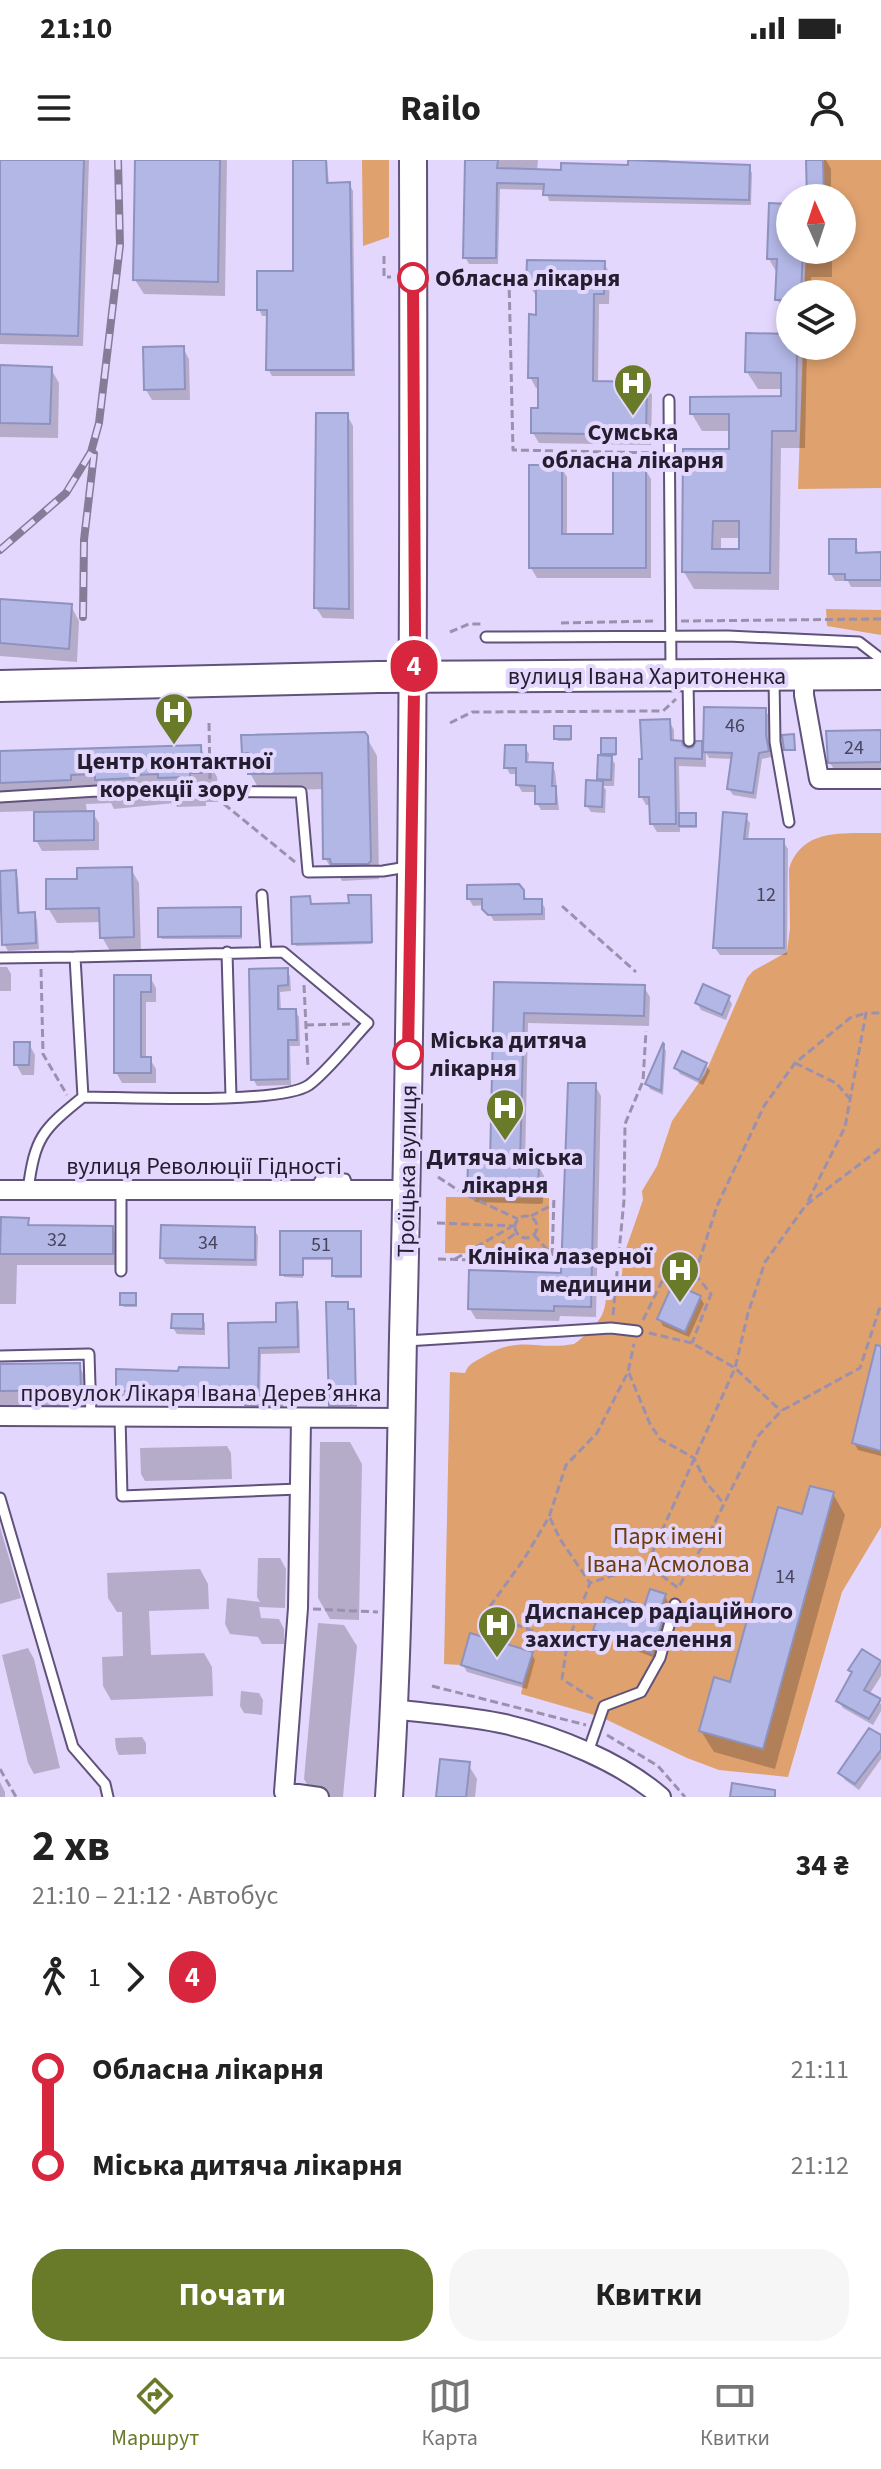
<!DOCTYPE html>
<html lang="uk">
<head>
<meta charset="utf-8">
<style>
	:root { --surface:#fff; --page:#f6f6f6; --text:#222; --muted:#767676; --line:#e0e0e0; --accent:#697a28 }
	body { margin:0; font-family:"Source Sans 3",sans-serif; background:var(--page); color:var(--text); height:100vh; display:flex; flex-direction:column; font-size:30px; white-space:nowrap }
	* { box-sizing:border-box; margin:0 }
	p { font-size:26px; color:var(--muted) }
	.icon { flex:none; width:44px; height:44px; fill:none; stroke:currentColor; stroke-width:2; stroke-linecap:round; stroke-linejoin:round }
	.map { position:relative; height:1637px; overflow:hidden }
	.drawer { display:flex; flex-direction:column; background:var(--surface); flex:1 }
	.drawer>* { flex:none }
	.badge { padding:0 16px; border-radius:26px; font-size:28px; line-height:52px }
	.needle { width:52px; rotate:357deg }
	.tools { position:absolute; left:776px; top:24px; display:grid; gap:16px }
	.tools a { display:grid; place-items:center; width:80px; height:80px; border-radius:50%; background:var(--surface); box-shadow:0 4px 12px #0003; font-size:40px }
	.map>.badge { position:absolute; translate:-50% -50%; box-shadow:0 0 0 4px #fff }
	.legs { display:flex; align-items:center; gap:12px; height:88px; padding:0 32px; font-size:26px }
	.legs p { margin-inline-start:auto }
	.overview { display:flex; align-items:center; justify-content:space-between; height:136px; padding:0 32px }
	h1 { font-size:44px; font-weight:700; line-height:60px }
	.action { display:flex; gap:16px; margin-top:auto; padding:16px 32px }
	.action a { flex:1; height:92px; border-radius:32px; background:var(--accent); color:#fff; font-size:32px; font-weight:700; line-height:92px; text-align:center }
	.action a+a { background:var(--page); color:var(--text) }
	ul { padding:0 32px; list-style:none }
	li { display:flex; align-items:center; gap:28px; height:96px; font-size:30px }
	li i { display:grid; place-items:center; width:12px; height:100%; margin:0 10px; background:currentColor }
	li i::after { content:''; width:20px; height:20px; margin:-10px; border:6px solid; border-radius:50%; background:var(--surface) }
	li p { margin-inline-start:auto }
	li:first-child i { background:linear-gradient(#0000 50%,currentColor 0) }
	li:last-child i { background:linear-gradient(currentColor 50%,#0000 0) }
	.status { display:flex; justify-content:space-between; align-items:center; height:56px; padding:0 40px; background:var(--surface); direction:ltr }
	.status svg { height:22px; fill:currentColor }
	header { display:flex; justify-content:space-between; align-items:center; height:104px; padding:0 32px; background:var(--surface); font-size:36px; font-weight:700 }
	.dock { display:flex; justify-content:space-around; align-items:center; height:112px; border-top:2px solid var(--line); background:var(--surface); font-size:22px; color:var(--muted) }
	.dock a { display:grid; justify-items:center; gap:4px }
	.dock .active { color:var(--accent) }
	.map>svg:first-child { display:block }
	.green { fill:#dfa16e }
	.shadow { fill:#0003; fill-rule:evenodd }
	.building { fill:#b2b7e5; stroke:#8e92be; stroke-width:2; fill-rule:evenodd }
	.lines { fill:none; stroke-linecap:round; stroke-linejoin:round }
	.lane-casing { stroke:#60527a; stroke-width:13 }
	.street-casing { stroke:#60527a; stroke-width:22 }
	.secondary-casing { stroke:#60527a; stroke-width:30 }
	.primary-casing { stroke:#60527a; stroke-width:34 }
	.path { stroke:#9b91af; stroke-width:3; stroke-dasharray:8 4; stroke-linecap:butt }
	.lane { stroke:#fff; stroke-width:9 }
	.street { stroke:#fff; stroke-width:18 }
	.secondary { stroke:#fff; stroke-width:26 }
	.primary { stroke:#fff; stroke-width:30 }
	.rail-casing { stroke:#857c98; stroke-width:8 }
	.rail { stroke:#e3d7fd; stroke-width:5; stroke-dasharray:15; stroke-linecap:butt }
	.line-1-casing { stroke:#fff; stroke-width:18 }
	.line-1 { stroke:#d7263d; stroke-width:12 }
	.stop-1-dot { fill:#fff; stroke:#d7263d; stroke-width:4 }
	.labels { text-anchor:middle; stroke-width:8; stroke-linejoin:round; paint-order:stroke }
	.number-label { font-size:20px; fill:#48445c }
	.stop-label { font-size:24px; font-weight:bold; fill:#241e2f; stroke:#e3d7fd; text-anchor:start }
	.poi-label { font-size:24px; font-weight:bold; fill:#241e2f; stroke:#e3d7fd }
	.street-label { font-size:24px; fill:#241e2f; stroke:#e3d7fd }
	.park-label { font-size:24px; fill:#6d3c09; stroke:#e3d7fd }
</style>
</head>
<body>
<div class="status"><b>21:10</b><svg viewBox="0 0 49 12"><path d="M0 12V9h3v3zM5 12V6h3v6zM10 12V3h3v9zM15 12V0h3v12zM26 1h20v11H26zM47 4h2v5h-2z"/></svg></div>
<header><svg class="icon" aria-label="menu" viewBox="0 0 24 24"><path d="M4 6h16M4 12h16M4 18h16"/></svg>Railo<svg class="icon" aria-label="person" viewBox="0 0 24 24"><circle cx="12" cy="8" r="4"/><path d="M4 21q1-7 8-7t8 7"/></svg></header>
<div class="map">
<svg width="881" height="1637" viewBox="0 0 881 1637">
	<rect width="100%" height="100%" fill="#e3d7fd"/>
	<path class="green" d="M362 0H389V77L363 86Z
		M806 0H881V328L798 329 803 186H842V134H804L806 90H842V38H807Z
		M826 449 881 450V475L827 466Z
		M881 673V1367L842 1432 788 1617 719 1610 687 1598 601 1557 521 1534 523 1524 461 1505 444 1504 450 1212 465 1213C468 1204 474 1202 483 1197 521 1174 536 1191 574 1184 583 1178 597 1165 602 1155 610 1138 600 1129 622 1115L623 1097 643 1040 642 1031 657 1006 672 961 705 914 747 818 753 811 787 792 790 768 789 709C802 667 845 674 881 673Z
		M446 1037 549 1038V1095L445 1093Z"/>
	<path class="shadow" d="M0 0H89L83 186 0 184Z
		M137 0H227L225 136 144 134 135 120Z
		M295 0H327L329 25 349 24 353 31 355 216H272L268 209 269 156H262L259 149 295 113Z
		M467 0H538L537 11 630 7V0H669L668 5 748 7 752 13 751 45 549 41 546 30 500 29 498 104H469L465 97Z
		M808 0H826L831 9V38H809Z
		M790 46V90H832V117H811V134H790V186H807L805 288H781L779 430 694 429 684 412 731 291V271H702L692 254 782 238 783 229H758L747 212 786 176V155L777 139 778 115 769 99ZM721 378H741V391H721Z
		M604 103 610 114 609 144H599L598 223 646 224 652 235 651 285 539 283 533 273 540 250V228H536L530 217 538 134H535L528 124Z
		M183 188 189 199 190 240H152L146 230Z
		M0 207 51 209 59 223 58 278 0 277Z
		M347 255 353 266 354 459 323 458 316 448Z
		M561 307 567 317V376H615L645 309 651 319V418H537L531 408Z
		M855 381 859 395 881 394V427H851L848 421H835L831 414Z
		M0 441 71 446 79 461 77 502 0 496Z
		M765 550 769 556 771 597 762 599 756 639 733 635 729 629 733 599 709 598 706 593V607L679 606 680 655H695L697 668H680V672H657L652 664 651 645H646L641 636 669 561 674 570V582L688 591 701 583 705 590Z
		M570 568 571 581H558L556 578Z
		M881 572V623L843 624 830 603Z
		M367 578 377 596 379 719 342 721 339 715H335L325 698 324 629 260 631 250 613V604L244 593Z
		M615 580 616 596H610L615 604 614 626H603L606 630 605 653 591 652 587 646 602 623 599 619 605 598 603 594Z
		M200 587 217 617 218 642H206V646L177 647 175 643 114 649 111 643 86 644 87 653H93L99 663V690L42 691 36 680V651L0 652V593Z
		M525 587 529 594 528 604 551 605 555 611 559 650H541L537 643V632H522L518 625V614H510L506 607Z
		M745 656 750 663 748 681H783L788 689 787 795H720L715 788Z
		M131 709 139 723 141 791H110L102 777V762L57 763 48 748 79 721Z
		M15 712 18 719 20 755 34 754 37 760 39 789 8 791 4 784 2 750 0 749V713Z
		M523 731 527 741H541L545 748V760L494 761 484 745 473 746 469 739Z
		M370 737 372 784 296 786 294 783 309 738 311 746 351 745Z
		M240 749 242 779H162L160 777Z
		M0 807H7L11 814V831H0Z
		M286 810 290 816 291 831 280 832 281 851H295L299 857 300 886H290L291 925 257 926 253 919 251 811Z
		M116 817H150L156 828V842H146V899H150L156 909V923H122L116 912Z
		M496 824 644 827 650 837 649 866 528 863 525 1005H538L544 1016 543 1043 540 1044 475 1042 469 1032 492 1006Z
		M728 837 732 844 726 860 701 850 697 843Z
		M29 884 35 895 34 915H22L16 904Z
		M664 888 666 891 663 935 650 929 647 924Z
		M706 905 710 911 703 925 680 914 676 908Z
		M595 925 601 936 596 1157 560 1156 559 1161 476 1159 470 1149 563 1115Z
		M27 1060 31 1067 112 1068 119 1080 118 1105H17L16 1144H0V1063Z
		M254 1069 258 1076 257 1106 166 1104 162 1098Z
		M282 1073H360L362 1118H335L334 1100H303V1118L284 1117Z
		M135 1135 137 1147H124L122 1145Z
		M700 1137 704 1144 689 1177 663 1166 659 1159Z
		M296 1144 299 1151 300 1193 261 1194 260 1238H281L285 1252 251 1251 247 1238 122 1237 118 1231 180 1214 231 1210Z
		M348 1147V1151L354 1153 357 1247 332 1248Z
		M201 1156 205 1163V1175L177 1174 173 1168Z
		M881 1193V1296L858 1290 854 1283Z
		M0 1206H79L91 1227 92 1251 0 1252Z
		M320 1282H350L362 1304 359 1460 330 1459 318 1438Z
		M227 1286 231 1293 232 1319 145 1321 141 1314 140 1288Z
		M833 1334 845 1355 775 1609 714 1592 701 1571 731 1524 804 1356Z
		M0 1367 21 1438 0 1444Z
		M258 1398H280L286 1409 285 1448 259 1447 261 1458 279 1459 284 1469V1484H262L258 1477 230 1474 225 1464 227 1438 260 1442 257 1437Z
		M200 1409 208 1424 209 1449 149 1451 151 1495 204 1493 212 1507 213 1536 111 1540 103 1526 102 1497 123 1496 122 1452H117L108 1438 107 1413Z
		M665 1436 668 1442 662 1461 665 1468 655 1498 599 1476 595 1469 624 1446 645 1449Z
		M318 1463 344 1465 357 1486 343 1637H314L304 1619Z
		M28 1488 34 1499 60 1608 34 1614 28 1603 2 1495Z
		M863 1492 881 1504V1516L869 1535 881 1544V1551L873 1565 843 1548 839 1541Z
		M532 1494 535 1500 527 1529 467 1512 463 1505Z
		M241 1531 259 1533 263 1540 262 1555 244 1553 240 1546Z
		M142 1577 146 1583V1594L119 1595 116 1589 115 1578Z
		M881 1578V1599L859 1630 845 1620 841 1613Z
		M468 1604 477 1619 475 1637H438Z
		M0 1622 5 1632V1637H0Z"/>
	<path class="building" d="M0 0H84L78 176 0 174Z
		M135 0H220L218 122 133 120Z
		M293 0H326L327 23 350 22 353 210H266L267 150H257V111H293Z
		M465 0H498L497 8 561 10V3L628 5V0L750 5 749 40 543 35 544 24 497 23 496 98H463Z
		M806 0H823L824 38H807Z
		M769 43 790 44V90H803L801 134H790V140H775L777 99H767Z
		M527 100 605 101 604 134H594L593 221 647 222 646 275 531 273V248H538V218H528L529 154 536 155V124H526Z
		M746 173 790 174V186H797L796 271H772L770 413 682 412 683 289H729V254H690V237L781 236V213L745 212ZM713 361H739V389H712Z
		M184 186 185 229 144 230 143 187Z
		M0 205 52 207 50 264 0 263Z
		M316 253H348L349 449 314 448Z
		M529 305H562V374H613V307H646V408H529Z
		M829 379H856V393L881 392V420H845V414H829Z
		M0 439 72 444 69 489 0 483Z
		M704 547 766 548V575L769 591 759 593 753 633 727 629 732 593 703 592Z
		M670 559 671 580 682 581 683 585 688 588 693 587 696 581H702V599L675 598 676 664H650L649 637H639V599H642L640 560Z
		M554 566H571V579H554Z
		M881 570V602L828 603 826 571Z
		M365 572 368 576 371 701 368 704H331L330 699H323L322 613 248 614V593L242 594 241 575Z
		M794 574 795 590H784L782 575Z
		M601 578H616V594H601Z
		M201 585 202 613H190V617L158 618V614L134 615V618L95 620V614L71 615V620L0 623V591Z
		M505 585H526V602L553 603 552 626H556V644H535V626L516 625V608H504Z
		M598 595 612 596 611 620 597 619Z
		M586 620 603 621 602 647 585 646Z
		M94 651V680L34 681V652Z
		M723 652 747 654 744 679H784V788H713Z
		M679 653H696V666H679Z
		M132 707 134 777 100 778 99 748 46 749V719H77V708Z
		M16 710 18 753 35 752 36 783 2 785 0 711Z
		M519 724 524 730V739H542V754L488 755 482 749V739H467V725Z
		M348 735H371L372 782 292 784 291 737 310 736 311 744 349 743Z
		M241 747V776L158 777V748Z
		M288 808V825L278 826V849H296L297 880H288V919L251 920 249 809Z
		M114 815H151V832H141V897H151V913H114Z
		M494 822 645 825 644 856 524 853 520 1003H539L538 1033 533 1034 467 1032 468 1003 490 1004Z
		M703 824 730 836 722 855 695 843Z
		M14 882H30L29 905H14Z
		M663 883 664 884 661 931 645 924Z
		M682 891 707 903 699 920 674 908Z
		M568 923H596L591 1147 554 1146V1151L468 1149 469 1110 561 1113Z
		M1 1057 29 1058 28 1065 113 1066V1094H0Z
		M161 1065 255 1067V1100L160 1098Z
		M280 1071H361V1116H332V1098H303V1115H280Z
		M673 1123 701 1136 685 1172 657 1159Z
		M120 1133H136V1145H120Z
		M297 1142 298 1187 259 1188 258 1236H282V1245H245V1232L116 1231V1209L178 1211 179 1207 229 1208 228 1163 276 1162V1143Z
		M326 1142H348V1149H354L356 1245 329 1246Z
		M172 1154H203V1169L171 1168Z
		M876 1185 881 1186V1291L852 1283Z
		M80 1203 81 1230 0 1231V1204Z
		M810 1326 834 1332 763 1589 699 1571 714 1517 730 1522 778 1347 802 1354Z
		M650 1429 666 1434 658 1457 663 1459 652 1493 593 1470 606 1437 623 1444 625 1439 644 1447Z
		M470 1473 533 1492 523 1524 461 1505Z
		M862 1489 881 1501 864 1530 881 1539 869 1559 836 1541 852 1512 848 1510Z
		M869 1568 881 1575V1590L855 1624 838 1613Z
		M440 1599 470 1602 466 1637H436Z
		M732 1623 775 1630V1637H730Z"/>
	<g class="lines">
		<defs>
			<path id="lane" d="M669 240 671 512
				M486 477 728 476 859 482 881 499
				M774 518 775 582 789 662
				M688 519 689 581
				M0 637 97 631 301 632 308 712 383 711 407 707
				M262 735 266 792
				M227 792 231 937
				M75 797 283 792 368 863C351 881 328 911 309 925 280 945 125 937 83 937
				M0 798 75 797 83 937C42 970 35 977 28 1030
				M314 1030 321 1019H345L349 1030
				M121 1111V1030
				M406 1181 611 1168 637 1171
				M0 1196 89 1194 91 1257
				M120 1257 122 1336 299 1329
				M0 1338 73 1587 105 1624 108 1637
				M588 1592 604 1546 641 1532 660 1498 675 1444"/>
			<path id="street" d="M804 515V535L819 619H881
				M0 1030H407
				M0 1256 402 1258
				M301 1260 298 1448 284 1632 319 1637
				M394 1549C431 1554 469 1556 505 1564 557 1576 621 1602 661 1637"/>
			<path id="secondary" d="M389 1637C399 1484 400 1330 403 1177 413 784 414 392 413 0"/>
			<path id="primary" d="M0 526 378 517 881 514"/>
		</defs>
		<use href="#lane" class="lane-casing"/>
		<use href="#street" class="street-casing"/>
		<use href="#secondary" class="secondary-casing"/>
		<use href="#primary" class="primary-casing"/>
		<path class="path" d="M384 96V117H391
			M447 119 509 120 513 290 658 293
			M681 461 881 459
			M561 463 657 461
			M450 472 469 464H481
			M209 563 210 619
			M450 563 472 552 663 551 676 539
			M224 644 295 702
			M562 746 636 812
			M41 809 43 894 67 935
			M304 825 308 909
			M306 865 350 864
			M795 903 836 923 851 940
			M438 1017 464 1034 518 1059
			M808 1041 845 967 866 853H881
			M531 1056 554 1044
			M515 1067a11 11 0 1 1 22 0a11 11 0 1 1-22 0Z
			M437 1063 515 1066
			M534 1075 552 1095
			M438 1099 552 1102 554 1036
			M455 1099 511 1067
			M479 1100 516 1073
			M695 1114 717 1046 764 946 795 903 850 858 866 853
			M613 1155 624 1040 625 964 643 921 646 871
			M643 1160 668 1109 695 1114 711 1134 692 1183
			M649 1173 692 1183 735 1208 781 1251
			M629 1213 650 1264 660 1279 694 1298 705 1321 724 1344
			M550 1358 560 1379 590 1423
			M647 1404 735 1208 748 1153 765 1102 806 1045 881 988
			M313 1449 378 1452
			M567 1484 485 1453 524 1399 549 1357 566 1305 597 1273 628 1212 634 1184
			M432 1526 586 1565
			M593 1539 562 1519 567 1484 590 1423 647 1404 678 1428 707 1378 758 1276 781 1251 860 1208 881 1144
			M607 1575 658 1606 685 1637
			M0 1609 16 1637"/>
		<use href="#lane" class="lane"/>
		<use href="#street" class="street"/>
		<use href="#secondary" class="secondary"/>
		<use href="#primary" class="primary"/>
		<defs>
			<path id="rail" d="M0 390 66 333 91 292 99 263 120 85 118 0
				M83 457 84 380 94 294"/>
		</defs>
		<use href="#rail" class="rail-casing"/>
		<use href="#rail" class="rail"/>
	</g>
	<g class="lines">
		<defs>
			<path id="line-1" d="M408 894 415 473 413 118"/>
		</defs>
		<use href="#line-1" class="line-1-casing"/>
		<use href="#line-1" class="line-1"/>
	</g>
	<defs>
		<symbol id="hospital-pin" viewBox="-11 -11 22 30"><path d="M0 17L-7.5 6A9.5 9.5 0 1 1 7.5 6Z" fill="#697a28" stroke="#e3d7fd"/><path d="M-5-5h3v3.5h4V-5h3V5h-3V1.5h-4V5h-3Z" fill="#fff"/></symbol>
	</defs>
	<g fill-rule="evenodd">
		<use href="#hospital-pin" x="611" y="201" width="44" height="60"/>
		<use href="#hospital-pin" x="152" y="530" width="44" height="60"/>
		<use href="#hospital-pin" x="483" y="926" width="44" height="60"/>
		<use href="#hospital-pin" x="658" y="1088" width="44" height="60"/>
		<use href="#hospital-pin" x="475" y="1443" width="44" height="60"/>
	</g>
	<g class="stop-1-dot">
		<circle cx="413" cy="118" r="14"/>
		<circle cx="408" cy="894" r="14"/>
	</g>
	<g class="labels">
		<g class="number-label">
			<text x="735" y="572">46</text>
			<text x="854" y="594">24</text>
			<text x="766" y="741">12</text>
			<text x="57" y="1086">32</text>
			<text x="208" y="1089">34</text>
			<text x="321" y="1091">51</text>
			<text x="785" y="1423">14</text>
		</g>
		<g class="stop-label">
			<text x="435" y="126">Обласна лікарня</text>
			<text x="430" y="888">Міська дитяча<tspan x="430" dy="28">лікарня</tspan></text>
		</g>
		<g class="poi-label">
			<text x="633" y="280">Сумська<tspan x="633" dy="28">обласна лікарня</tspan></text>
			<text x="174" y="609">Центр контактної<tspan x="174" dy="28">корекції зору</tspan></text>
			<text x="505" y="1005">Дитяча міська<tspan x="505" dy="28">лікарня</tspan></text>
			<text x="652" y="1104" text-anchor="end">Клініка лазерної<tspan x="652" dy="28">медицини</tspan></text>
			<text x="525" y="1459" text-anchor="start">Диспансер радіаційного<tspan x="525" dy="28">захисту населення</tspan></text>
		</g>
		<g class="street-label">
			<text x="647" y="524">вулиця Івана Харитоненка</text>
			<text x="204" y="1014">вулиця Революції Гідності</text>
			<text transform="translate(407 1011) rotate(-89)" y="8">Троїцька вулиця</text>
			<text x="201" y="1241">провулок Лікаря Івана Деревʼянка</text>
		</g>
		<g class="park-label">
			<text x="668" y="1384">Парк імені<tspan x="668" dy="28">Івана Асмолова</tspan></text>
		</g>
	</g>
</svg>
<div class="tools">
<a><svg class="needle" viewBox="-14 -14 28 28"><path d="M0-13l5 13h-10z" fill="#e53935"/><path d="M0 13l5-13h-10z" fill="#767676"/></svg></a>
<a><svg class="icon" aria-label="layers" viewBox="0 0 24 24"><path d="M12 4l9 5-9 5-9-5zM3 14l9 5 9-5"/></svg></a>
</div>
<b class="badge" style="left:414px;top:506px;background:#d7263d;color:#fff">4</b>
</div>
<section class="drawer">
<div class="overview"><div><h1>2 хв</h1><p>21:10 – 21:12 · Автобус</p></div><b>34 ₴</b></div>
<div class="legs"><svg class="icon" aria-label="walk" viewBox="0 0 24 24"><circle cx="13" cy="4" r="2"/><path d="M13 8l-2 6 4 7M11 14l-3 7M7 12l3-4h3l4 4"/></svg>1<svg class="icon" aria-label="forward" viewBox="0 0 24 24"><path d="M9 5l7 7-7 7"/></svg><b class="badge" style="background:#d7263d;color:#fff">4</b></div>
<ul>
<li><i style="color:#d7263d"></i><b>Обласна лікарня</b><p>21:11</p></li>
<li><i style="color:#d7263d"></i><b>Міська дитяча лікарня</b><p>21:12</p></li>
</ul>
<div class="action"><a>Почати</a><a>Квитки</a></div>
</section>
<nav class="dock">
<a class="active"><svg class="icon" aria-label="directions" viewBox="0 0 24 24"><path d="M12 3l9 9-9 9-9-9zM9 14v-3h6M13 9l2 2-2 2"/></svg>Маршрут</a>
<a><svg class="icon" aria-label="map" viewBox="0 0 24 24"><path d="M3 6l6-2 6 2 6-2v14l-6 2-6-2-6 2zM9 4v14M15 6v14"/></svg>Карта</a>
<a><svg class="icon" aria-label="tickets" viewBox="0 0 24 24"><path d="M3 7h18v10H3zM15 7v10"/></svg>Квитки</a>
</nav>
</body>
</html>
